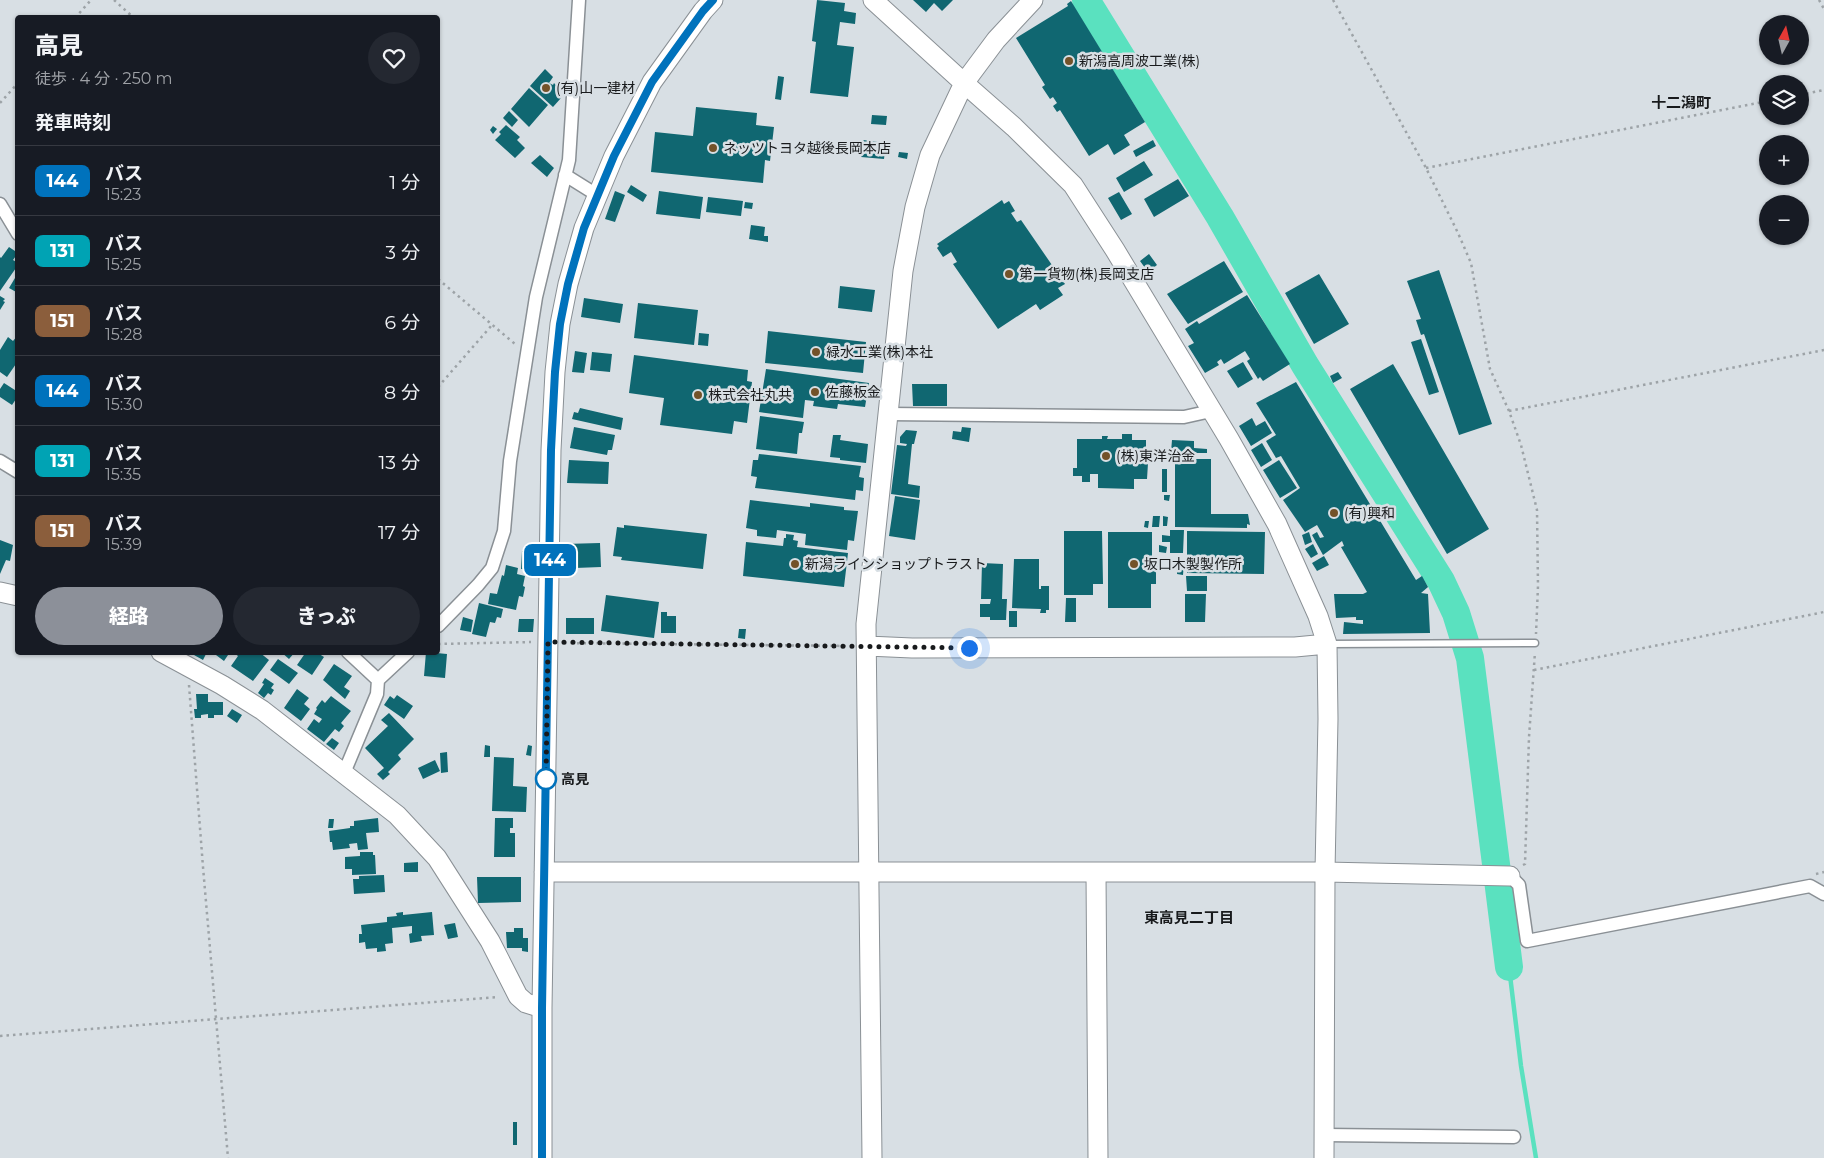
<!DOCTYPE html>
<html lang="ja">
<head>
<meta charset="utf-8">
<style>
	:root { --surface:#171b24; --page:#242831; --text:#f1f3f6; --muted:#9ea1a6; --line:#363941; --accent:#8c9099 }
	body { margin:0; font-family:Montserrat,"Noto Sans JP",sans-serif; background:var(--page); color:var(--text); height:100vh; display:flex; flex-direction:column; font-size:19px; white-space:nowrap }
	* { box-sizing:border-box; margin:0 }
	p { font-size:16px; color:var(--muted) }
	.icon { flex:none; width:28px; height:28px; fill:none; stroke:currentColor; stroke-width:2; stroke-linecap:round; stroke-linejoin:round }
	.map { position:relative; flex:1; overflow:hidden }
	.drawer { position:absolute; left:15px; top:15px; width:425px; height:640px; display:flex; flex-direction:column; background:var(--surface); border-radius:5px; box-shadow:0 1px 4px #0004 }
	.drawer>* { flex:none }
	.badge { padding:0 10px; border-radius:8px; font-size:18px; line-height:32px }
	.needle { width:32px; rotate:8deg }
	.fabs { position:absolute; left:1759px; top:15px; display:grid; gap:10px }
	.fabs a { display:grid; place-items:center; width:50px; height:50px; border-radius:50%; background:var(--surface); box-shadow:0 1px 4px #0004; font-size:25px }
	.you { position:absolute; width:25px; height:25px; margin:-12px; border:4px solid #fff; border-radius:50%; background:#1a73e8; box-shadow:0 0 0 8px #1a73e833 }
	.map>.badge { position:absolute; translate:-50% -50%; box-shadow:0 0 0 2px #fff }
	h2 { padding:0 20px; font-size:19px; line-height:45px }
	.round { display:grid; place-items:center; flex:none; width:52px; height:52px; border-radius:26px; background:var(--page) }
	.summary { display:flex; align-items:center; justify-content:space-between; height:85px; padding:0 20px }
	h1 { font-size:24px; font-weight:800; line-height:38px }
	.button { display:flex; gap:10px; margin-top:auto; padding:10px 20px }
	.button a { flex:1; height:58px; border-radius:30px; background:var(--accent); color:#fff; font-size:20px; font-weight:800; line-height:58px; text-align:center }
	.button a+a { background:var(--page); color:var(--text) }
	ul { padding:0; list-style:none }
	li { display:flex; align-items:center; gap:15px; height:70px; padding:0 20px; border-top:1px solid var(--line) }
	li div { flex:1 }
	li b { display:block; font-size:19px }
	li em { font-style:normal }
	li .badge { min-width:55px; font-weight:700; text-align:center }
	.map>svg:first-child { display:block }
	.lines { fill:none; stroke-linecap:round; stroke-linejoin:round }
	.stream { stroke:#5ae1bf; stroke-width:4.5 }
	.river { stroke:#5ae1bf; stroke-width:28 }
	.building { fill:#106771 }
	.lane-casing { stroke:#8a9095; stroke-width:9 }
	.street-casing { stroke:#8a9095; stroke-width:15 }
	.secondary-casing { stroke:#8a9095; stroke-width:21 }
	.path { stroke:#9da3a7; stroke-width:2.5; stroke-dasharray:2.5 4; stroke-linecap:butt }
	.lane { stroke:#fff; stroke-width:6 }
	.street { stroke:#fff; stroke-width:12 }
	.secondary { stroke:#fff; stroke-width:19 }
	.line-casing { stroke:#fff; stroke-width:11 }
	.line { stroke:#0072bc; stroke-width:8 }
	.walk { stroke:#181a1c; stroke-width:5; stroke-dasharray:0 9 }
	.poi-dot { fill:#735229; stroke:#d8dfe4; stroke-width:2 }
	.stop-dot { fill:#fff; stroke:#0072bc; stroke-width:2.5 }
	.labels { text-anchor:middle; stroke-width:5; stroke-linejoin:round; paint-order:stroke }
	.poi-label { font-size:14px; fill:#181a1c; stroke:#d8dfe4; text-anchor:start }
	.stop-label { font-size:14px; font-weight:bold; fill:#181a1c; stroke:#d8dfe4; text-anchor:start }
	.neighbourhood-label { font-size:15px; font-weight:bold; fill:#181a1c; stroke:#d8dfe4 }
</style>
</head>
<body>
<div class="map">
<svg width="1824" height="1158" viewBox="0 0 1824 1158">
	<rect width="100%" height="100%" fill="#d8dfe4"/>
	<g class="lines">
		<path class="stream" d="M1509 967 1521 1066 1536 1158"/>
		<path class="river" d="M1086 0 1220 217 1305 365 1441 581 1456 613 1470 658 1509 967"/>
	</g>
	<path class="building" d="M817 0 845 3 844 11 856 13 855 24 840 22 837 45 854 47 848 97 810 93 816 42 812 41Z
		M913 0H953L942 11 934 3 926 12Z
		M1071 1 1145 122 1124 135 1130 145 1114 155 1108 144 1089 156 1060 110 1057 112 1053 106 1057 103 1053 97 1050 99 1042 87 1045 85 1016 38 1068 6 1067 4Z
		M545 69 553 77 549 83 553 85 554 83 561 91 557 95 561 98 553 107 530 86Z
		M778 76 784 77 781 100 775 99Z
		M529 88 548 105 529 127 511 109Z
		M696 107 757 113 756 125 774 127 770 161 765 160 763 183 651 172 655 132 693 136Z
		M509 111 518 120 512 127 503 118Z
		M872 115 887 116 886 125 871 124Z
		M506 125 520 137 517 140 525 148 515 158 495 140 501 134 499 132Z
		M493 126 497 129 493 134 490 130Z
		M863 140 886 143 884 159 861 157Z
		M1153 140 1156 146 1136 157 1133 151Z
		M899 152 908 153 907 159 898 157Z
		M540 155 554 168 547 177 531 163Z
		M1144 161 1153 175 1124 192 1116 178Z
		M1178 179 1189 196 1154 217 1144 199Z
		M631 185 647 195 643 202 627 192Z
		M615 191 625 195 615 222 605 219Z
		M659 191 703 197 700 219 656 214Z
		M1119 192 1132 214 1121 220 1108 198Z
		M708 197 743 201 741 216 706 212Z
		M1002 200 1004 204 1009 201 1015 211 1011 213 1017 222 1021 220 1065 284 1058 288 1063 295 1060 297 1040 310 1036 304 998 329 953 264 957 262 951 252 943 257 937 248 939 246 937 244Z
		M745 202 753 203 752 209 744 208Z
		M751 225 765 227 764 236H768V242L749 239Z
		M9 247 18 253 13 260 18 263V265L0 291V257L1 258Z
		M1149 254 1157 265 1148 272 1140 261Z
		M1224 261 1243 292 1188 324 1167 294Z
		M1439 270 1492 424 1459 435 1424 334 1421 335 1416 320 1421 319 1407 281Z
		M1319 274 1349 324 1314 344 1285 293Z
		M15 278 18 280V293L9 288Z
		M840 286 875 290 872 312 838 308Z
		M1247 295 1290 364 1263 381 1260 377 1258 379 1247 361 1250 359 1245 351 1224 364 1221 359 1217 362 1219 365 1205 373 1188 346 1194 343 1185 329 1197 321 1199 324Z
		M0 296 5 299 3 301 5 302 0 310Z
		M584 298 623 304 620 323 581 317Z
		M638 303 698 310 694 345 634 338Z
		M768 331 866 342 863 373 765 363Z
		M699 333 709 334 708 346 698 345Z
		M18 335V361L7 377 0 372V350L8 337 13 341Z
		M1421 339 1439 392 1429 395 1411 342Z
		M575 351 587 353 584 373 572 372Z
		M592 352 612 354 610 372 590 370Z
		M634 355 748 370 747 381 752 382 747 423 734 421 732 434 660 425 664 398 629 393Z
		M1243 362 1253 379 1238 388 1227 371Z
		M1393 364 1489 529 1447 554 1350 389Z
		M766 369 869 383 865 407 838 404 837 409 813 406 814 401 805 400 803 418 759 412Z
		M1338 372 1342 378 1333 383 1330 376Z
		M1296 382 1416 580 1422 576 1428 587 1421 593 1428 594 1430 633 1343 634 1344 622 1363 624V620H1356V617L1336 618 1334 594H1363L1367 592 1341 547 1344 546 1342 541 1323 555 1312 535 1317 532 1320 538 1324 537 1317 525 1305 532 1283 500 1300 488 1281 456 1276 458 1266 441 1276 435 1256 403Z
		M4 383 18 392V396L12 405 0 397V389Z
		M912 384H947V406H913Z
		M580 408 623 418 621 430 572 419 574 412 578 413Z
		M760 416 804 422 802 433H799L797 454 756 449Z
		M1252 418 1256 426 1265 421 1272 433 1251 446 1239 426Z
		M574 427 615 435 612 450H608L607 455 570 448Z
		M962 427 971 428 969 442 952 439 953 431 961 432Z
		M906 430 917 431 914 444H912L908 484 920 486 919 498 891 494 897 445 906 446 907 444 900 443V437Z
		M1122 434H1132V440H1146V450H1136L1135 463H1148L1147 479H1134V489L1098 488V474H1090V482H1082V476H1073V468H1077V439H1102V436H1108L1107 439H1122Z
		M833 435H841L840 440 868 444 866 463 840 460V458L830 457Z
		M1172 440 1194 441V448L1207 449V453H1191V457H1185V453L1171 452Z
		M1262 443 1272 460 1261 467 1251 450Z
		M759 454 861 466 859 477 864 478 863 491 856 490 855 500 755 488 757 477 751 476 753 460H758Z
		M1175 459H1211V514H1248L1250 525 1247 524V528L1175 527Z
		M569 460 609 462 608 484 567 483Z
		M1279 460 1297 488 1280 498 1263 470Z
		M1162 469H1167V492H1162Z
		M1164 495H1170L1169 501 1164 500Z
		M895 496 920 500 915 540 889 536Z
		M750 500 810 507V503L844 507V510L858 511 854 541 848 540 847 550 805 545 806 534 777 530 776 538 757 536V530L746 528Z
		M1153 516H1160L1159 527H1152Z
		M1163 516 1168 517 1167 526H1163Z
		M1145 521H1149L1148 528 1144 527Z
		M624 525 707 534 703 569 621 560 622 557 613 556 617 527 624 528Z
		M1170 530H1184L1183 553H1170V542H1162V535L1170 536Z
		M1064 531H1102L1103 584H1093V595H1064Z
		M1187 531 1265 532 1264 574 1187 573Z
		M1108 532H1152V557H1160V572H1156V584H1151V608H1108Z
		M1309 532 1312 542 1305 545 1302 535Z
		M786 534 794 535 793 540 798 541 797 547 848 553 844 587 743 576 746 542 783 546 784 538H786Z
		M0 540 13 545 10 561 6 560 0 574Z
		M600 543 601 567 575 568V565L565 566 564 544Z
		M1313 544 1318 554 1311 558 1305 549Z
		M1159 545 1167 547 1166 553 1159 552Z
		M522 551 535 552 534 570 521 569Z
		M1324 556 1329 565 1317 571 1312 563Z
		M1014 559H1039V589H1041V586H1049V610H1046V613H1040L1041 609 1012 608Z
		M1178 562H1184L1183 575 1177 574Z
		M982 563 1003 564 1002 599H1007L1006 620H990V617H980V604H990L991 599H981Z
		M506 565 518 568 517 574 525 576 523 586 525 587 523 597 519 596 516 610 488 604 490 593 497 594 502 575 504 576Z
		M1186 576H1207V591H1187Z
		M1185 594H1206L1205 622H1185Z
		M606 595 659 602 654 638 601 631Z
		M1066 598H1076V622H1065Z
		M479 603 503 609 501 618 497 617 495 623 490 622 486 637 472 634Z
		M1009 611H1017V627H1009Z
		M661 612H667V616H676V633H661Z
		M463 617 473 620 471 632 460 630Z
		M566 618H594V634H566Z
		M519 619H534L533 632H518Z
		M739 629H746L745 639 738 638Z
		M196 652H207L203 660 194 655Z
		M212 652H230L224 661Z
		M233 652H259L269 660 253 681 231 666 238 656Z
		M281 652H295L289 659Z
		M306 652 313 654 316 652 324 657 312 675 297 665Z
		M426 652 447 654 445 678 424 676Z
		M278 659 298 673 289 684 270 670Z
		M334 664 352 676 344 687 350 691 345 699 323 680Z
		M265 678 274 684 271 688 274 690 271 695 268 693 264 698 258 693 264 684 262 683Z
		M297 689 309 698 304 704 310 709 301 721 284 708Z
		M196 694H208V702H223V715H214V718H208V714L201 715V718H195L194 709H197Z
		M397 695 413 706 404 719 384 705 390 696 394 699Z
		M331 696 351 711 341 723 344 726 339 732 335 729 324 742 307 729 314 719 319 723 322 719 314 714 317 709 316 708 322 700 325 703Z
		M232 709 242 715 237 723 227 716Z
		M389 713 414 739 398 755 401 759 388 772 390 774 383 780 377 774 384 768 365 748 388 726 381 720Z
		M332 738 339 743 334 750 326 744Z
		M485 745 490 746V757H484Z
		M528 745 532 746 531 756 526 755Z
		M447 752 448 772 441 773 440 753Z
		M494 757 514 758 513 786 527 787 526 812 492 811Z
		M435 760 440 771 423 779 418 768Z
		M378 818 379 832 366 833 368 849 358 850 357 843 349 844 350 848 333 850 332 842H330L329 831 350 828V826H354V821Z
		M495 818H513V828H510V833H515V857H494Z
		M329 819H334L333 828H328Z
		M360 852H373V855H375L376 874 352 875V869H345V857L360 856Z
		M418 862V872H404V863Z
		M384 875 385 892 354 894 353 879H359V876Z
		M477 877H521V902L478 903Z
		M403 912V915L432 912 434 935 421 936 422 941 410 943 409 934 412 933V926L392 928 393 943 385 944 386 951 377 952V948L366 949 365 942 359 943V934H362L361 925 387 922V917L397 916 396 913Z
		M455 923 458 937 448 939 444 925Z
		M514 928H523V938H528V952L522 951V948H507L506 932H514Z
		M513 1122H517V1145H513Z"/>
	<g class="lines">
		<defs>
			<path id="lane" d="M1329 644 1535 643"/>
			<path id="street" d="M565 175 597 195
				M0 204 18 234
				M887 414 1184 417 1211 411
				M0 461 18 472
				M438 626 478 585 492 568 504 531 510 461 536 297 569 160 579 0
				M348 652 378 680
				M344 773 377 694 378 680 408 652
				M1510 876 1519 885 1527 941 1810 886 1824 894
				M1324 1135 1514 1137"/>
			<path id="secondary" d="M873 0 964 83 1014 127 1073 185 1115 250 1229 439 1277 524 1318 616 1327 644 1328 719 1325 872 1324 1158
				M0 592 18 596
				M867 646 912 648 1295 647 1327 644
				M161 652 222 685 262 710 397 815 437 858 490 941 518 996 526 1003 542 1008
				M544 872H1325L1510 876
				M1096 873 1098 1158
				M542 1158V1008L551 450 555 372 560 324 568 284 584 228 614 156 652 82 703 11 713 0
				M872 1158 866 624 903 271 915 207 930 155 964 83 996 40 1033 0"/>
		</defs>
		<use href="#lane" class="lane-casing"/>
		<use href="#street" class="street-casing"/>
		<use href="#secondary" class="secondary-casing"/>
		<path class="path" d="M114 0 134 18
			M1333 0 1426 168 1458 233 1471 263 1490 369 1509 411 1521 445 1537 510 1538 586 1536 634
			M1819 0 1824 9
			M75 18 91 0
			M1800 95 1824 90
			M0 103 18 83
			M1426 168 1768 101
			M438 279 515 344
			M438 387 492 325
			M1509 411 1824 350
			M564 643 851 646
			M438 644 531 642
			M1534 670 1824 612
			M189 685 203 867 228 1158
			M1523 865 1525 864 1529 737 1535 652
			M1816 874 1824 872
			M0 1036 499 997"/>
		<use href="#lane" class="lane"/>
		<use href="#street" class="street"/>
		<use href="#secondary" class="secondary"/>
	</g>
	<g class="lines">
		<defs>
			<path id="line" d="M542 1158V1008L551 450 555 372 560 324 568 284 584 228 614 156 652 82 703 11 713 0"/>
		</defs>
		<use href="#line" class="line-casing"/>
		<use href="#line" class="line"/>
		<path class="walk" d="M546 779 548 642 969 648"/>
	</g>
	<g class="poi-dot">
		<circle cx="1069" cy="61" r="5"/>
		<circle cx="546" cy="88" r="5"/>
		<circle cx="713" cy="148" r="5"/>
		<circle cx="1009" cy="274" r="5"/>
		<circle cx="816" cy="352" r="5"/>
		<circle cx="815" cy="392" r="5"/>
		<circle cx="698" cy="395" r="5"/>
		<circle cx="1106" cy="456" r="5"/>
		<circle cx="1334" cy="513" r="5"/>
		<circle cx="795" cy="564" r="5"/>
		<circle cx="1134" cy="564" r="5"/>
	</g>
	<circle class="stop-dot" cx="546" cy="779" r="10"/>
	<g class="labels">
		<g class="poi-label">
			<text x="1079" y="66">新潟高周波工業(株)</text>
			<text x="556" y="93">(有)山一建材</text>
			<text x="723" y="153">ネッツトヨタ越後長岡本店</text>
			<text x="1019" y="279">第一貨物(株)長岡支店</text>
			<text x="826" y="357">緑水工業(株)本社</text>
			<text x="825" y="397">佐藤板金</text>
			<text x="708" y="400">株式会社丸共</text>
			<text x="1116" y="461">(株)東洋治金</text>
			<text x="1344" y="518">(有)興和</text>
			<text x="805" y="569">新潟ラインショップトラスト</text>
			<text x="1144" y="569">坂口木製製作所</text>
		</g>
		<g class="stop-label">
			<text x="561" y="784">高見</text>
		</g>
		<g class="neighbourhood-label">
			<text x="1681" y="108">十二潟町</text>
			<text x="1189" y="923">東高見二丁目</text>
		</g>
	</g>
</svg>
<div class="fabs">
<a><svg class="needle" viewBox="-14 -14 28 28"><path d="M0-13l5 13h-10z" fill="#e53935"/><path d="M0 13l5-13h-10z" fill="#9ea1a6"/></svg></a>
<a><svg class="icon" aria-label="layers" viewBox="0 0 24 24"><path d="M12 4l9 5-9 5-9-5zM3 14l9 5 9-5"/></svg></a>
<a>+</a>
<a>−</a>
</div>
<div class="you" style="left:969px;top:648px"></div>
<b class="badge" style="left:550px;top:560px;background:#0072bc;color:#fff">144</b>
<section class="drawer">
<div class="summary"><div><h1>高見</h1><p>徒歩 · 4 分 · 250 m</p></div><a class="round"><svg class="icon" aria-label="heart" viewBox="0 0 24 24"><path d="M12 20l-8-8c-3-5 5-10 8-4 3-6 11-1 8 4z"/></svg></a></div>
<h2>発車時刻</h2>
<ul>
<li><span class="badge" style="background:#0072bc;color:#fff">144</span><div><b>バス</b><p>15:23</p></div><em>1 分</em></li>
<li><span class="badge" style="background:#00a3b4;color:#fff">131</span><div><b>バス</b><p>15:25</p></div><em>3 分</em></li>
<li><span class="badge" style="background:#8b5e3c;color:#fff">151</span><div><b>バス</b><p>15:28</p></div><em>6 分</em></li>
<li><span class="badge" style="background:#0072bc;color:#fff">144</span><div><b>バス</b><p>15:30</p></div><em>8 分</em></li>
<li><span class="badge" style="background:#00a3b4;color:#fff">131</span><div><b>バス</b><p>15:35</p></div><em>13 分</em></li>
<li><span class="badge" style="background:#8b5e3c;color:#fff">151</span><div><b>バス</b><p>15:39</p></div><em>17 分</em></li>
</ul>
<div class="button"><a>経路</a><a>きっぷ</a></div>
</section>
</div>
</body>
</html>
